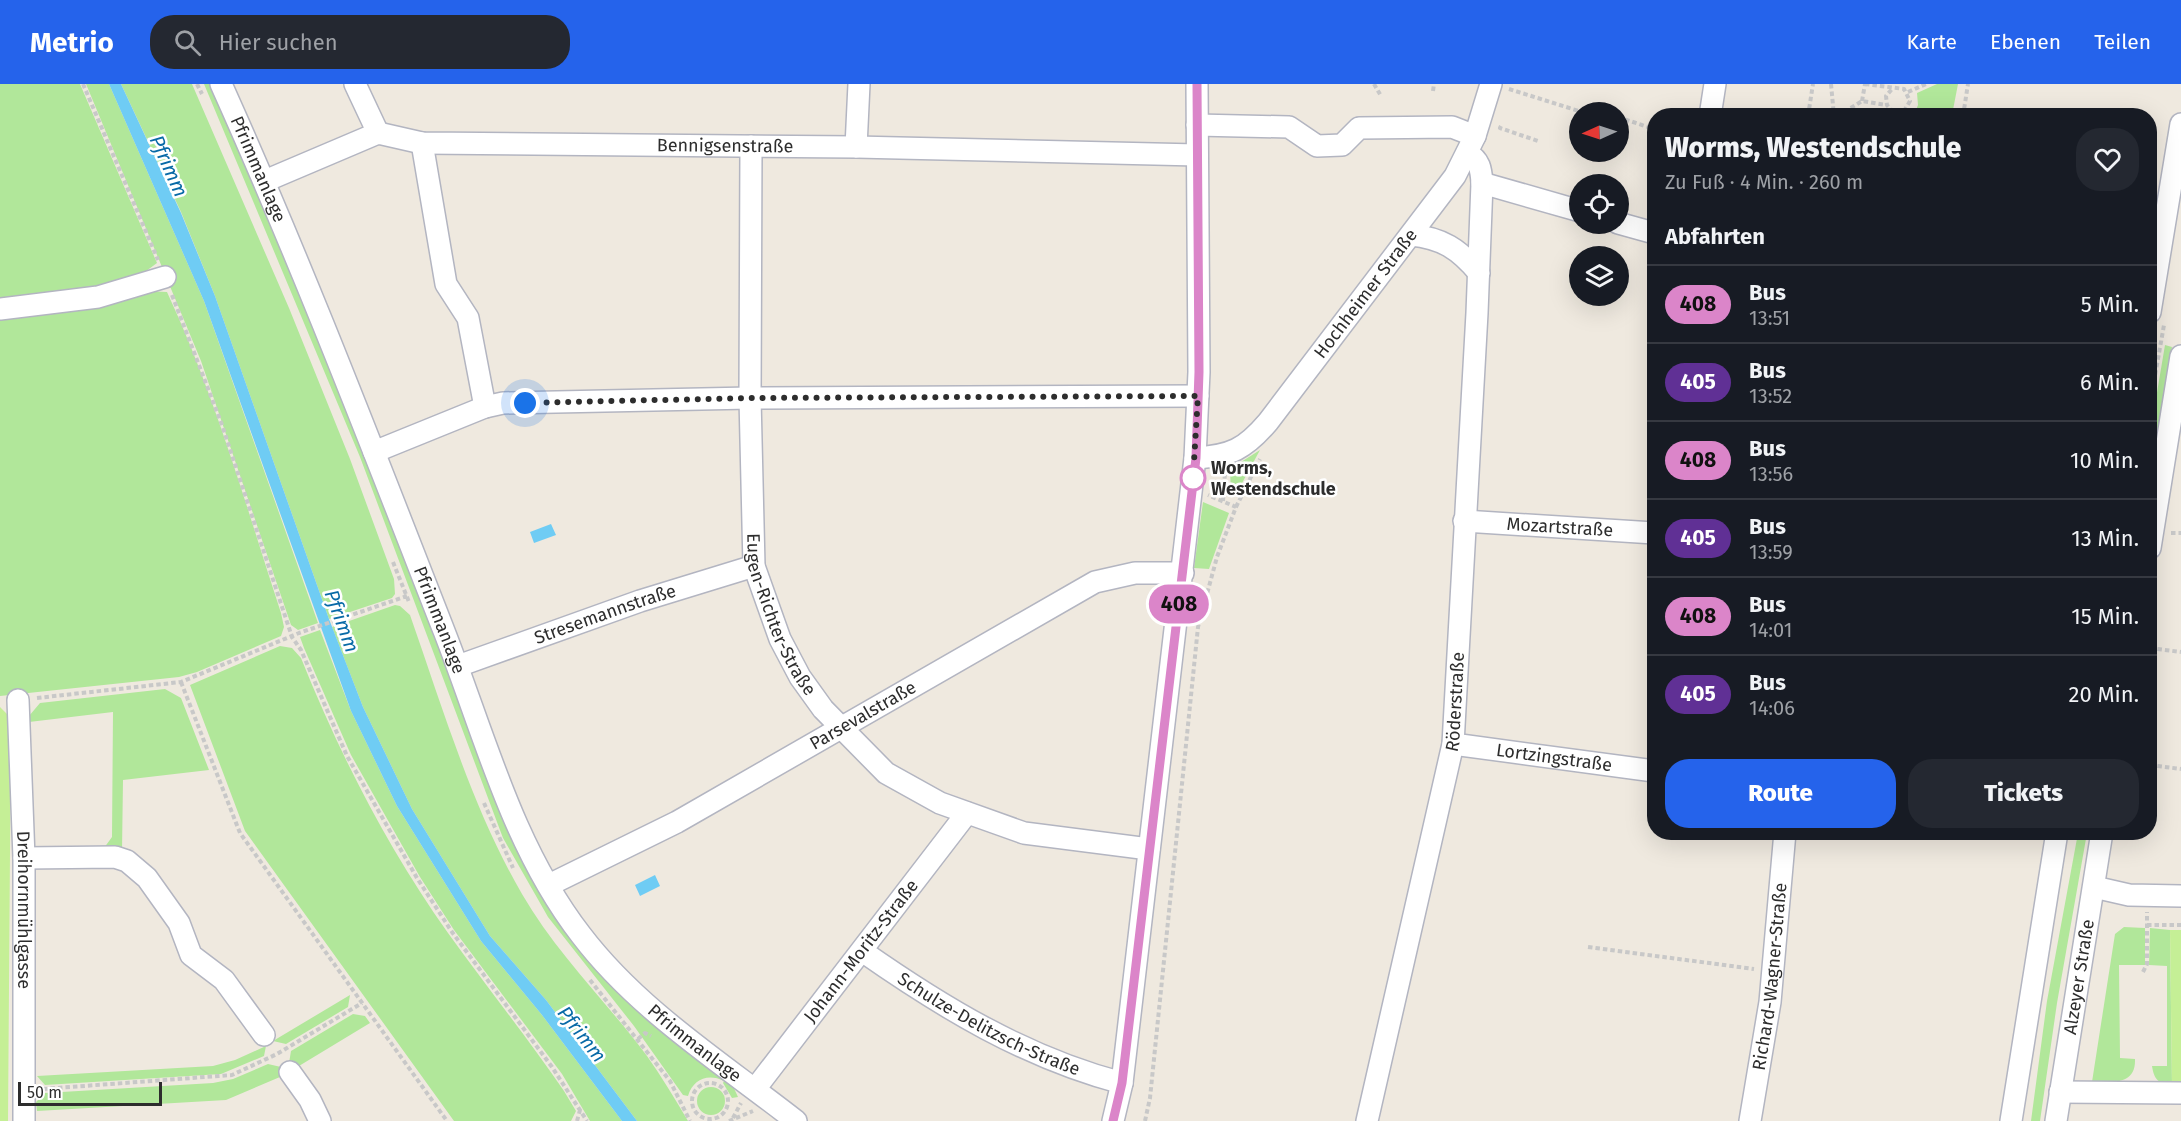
<!DOCTYPE html>
<html lang="de">
<head>
<meta charset="utf-8">
<style>
	:root { --surface:#171b24; --page:#242831; --text:#f1f3f6; --muted:#9ea1a6; --line:#363941; --accent:#2563eb }
	body { margin:0; font-family:"Fira Sans",sans-serif; background:var(--page); color:var(--text); height:100vh; display:flex; flex-direction:column; font-size:22px; white-space:nowrap }
	* { box-sizing:border-box; margin:0 }
	p { font-size:20px; color:var(--muted) }
	.icon { flex:none; width:33px; height:33px; fill:none; stroke:currentColor; stroke-width:2; stroke-linecap:round; stroke-linejoin:round }
	.map { position:relative; flex:1; overflow:hidden }
	.sheet { position:absolute; left:1647px; top:24px; width:510px; height:732px; display:flex; flex-direction:column; background:var(--surface); border-radius:24px; box-shadow:0 6px 24px #0002 }
	.sheet>* { flex:none }
	.badge { padding:0 12px; border-radius:20px; font-size:21px; line-height:39px }
	.needle { width:39px; rotate:267deg }
	.buttons { position:absolute; left:1569px; top:18px; display:grid; gap:12px }
	.buttons a { display:grid; place-items:center; width:60px; height:60px; border-radius:50%; background:var(--surface); box-shadow:0 6px 24px #0002; font-size:30px }
	.scale { position:absolute; left:18px; bottom:15px; width:144px; box-sizing:border-box; padding-left:6px; border:3px solid #2d2d2d; border-top:0; font-size:16px; line-height:21px; white-space:nowrap; color:#2d2d2d; -webkit-text-stroke:4px #fff; paint-order:stroke }
	.you { position:absolute; width:30px; height:30px; margin:-15px; border:4px solid #fff; border-radius:50%; background:#1a73e8; box-shadow:0 0 0 9px #1a73e833 }
	.map>.badge { position:absolute; translate:-50% -50%; box-shadow:0 0 0 3px #fff }
	h2 { padding:0 18px; font-size:22px; line-height:54px }
	.round { display:grid; place-items:center; flex:none; width:63px; height:63px; border-radius:24px; background:var(--page) }
	.summary { display:flex; align-items:center; justify-content:space-between; height:102px; padding:0 18px }
	h1 { font-size:28px; font-weight:800; line-height:45px }
	.action { display:flex; gap:12px; margin-top:auto; padding:12px 18px }
	.action a { flex:1; height:69px; border-radius:24px; background:var(--accent); color:#fff; font-size:24px; font-weight:800; line-height:69px; text-align:center }
	.action a+a { background:var(--page); color:var(--text) }
	ul { padding:0; list-style:none }
	li { display:flex; align-items:center; gap:18px; height:78px; padding:0 18px; border-top:2px solid var(--line) }
	li div { flex:1 }
	li b { display:block; font-size:22px }
	li em { font-style:normal }
	li .badge { min-width:66px; font-weight:700; text-align:center }
	header { display:flex; align-items:center; gap:36px; box-sizing:border-box; height:84px; padding:0 30px; background:var(--accent); color:#fff }
	header strong { font-size:28px }
	nav { display:flex; gap:33px; margin-inline-start:auto; font-size:21px }
	.search { width:420px; height:54px; background:var(--page); display:flex; align-items:center; gap:15px; box-sizing:border-box; padding:0 21px; border-radius:24px; color:var(--muted); font-size:22px }
	.map>svg:first-child { display:block }
	.green { fill:#b1e79a }
	.pitch { fill:#c5ef96 }
	.water { fill:#6fccf4 }
	.lines { fill:none; stroke-linecap:round; stroke-linejoin:round }
	.minor-casing { stroke:#b3b5c1; stroke-width:24 }
	.path { stroke:#c8c8c8; stroke-width:4; stroke-dasharray:4.5 3; stroke-linecap:butt }
	.minor { stroke:#fff; stroke-width:21 }
	.line-casing { stroke:#fff; stroke-width:14 }
	.line { stroke:#db85c9; stroke-width:9 }
	.walk { stroke:#2d2d2d; stroke-width:6; stroke-dasharray:0 10.8 }
	.stop-dot { fill:#fff; stroke:#db85c9; stroke-width:3 }
	.labels { text-anchor:middle; stroke-width:5; stroke-linejoin:round; paint-order:stroke }
	.street-label { font-size:18px; fill:#2d2d2d; stroke:#fff }
	.stop-label { font-size:18px; font-weight:bold; fill:#2d2d2d; stroke:#fff; text-anchor:start }
	.water-label { font-size:20px; font-style:italic; fill:#086aa7; stroke:#fff }
</style>
</head>
<body>
<header>
<strong>Metrio</strong>
<div class="search"><svg class="icon" aria-label="search" viewBox="0 0 24 24"><circle cx="10" cy="10" r="6"/><path d="M15 15l6 6"/></svg>Hier suchen</div>
<nav><a>Karte</a><a>Ebenen</a><a>Teilen</a></nav>
</header>
<div class="map">
<svg width="2181" height="1037" viewBox="0 0 2181 1037">
	<rect width="100%" height="100%" fill="#efe9df"/>
	<path class="green" d="M0 0H80L157 179 134 196 0 221Z
		M86 0H109L204 217 318 539 298 546 291 541 201 277Z
		M121 0H192L289 224 350 375 394 495 395 510 392 514 329 535 215 212 181 128Z
		M204 0H214L542 805 732 1000 738 1013 732 1014 723 999 724 997C708 989 693 995 688 1012L683 1011 634 942 548 833 503 754 360 373Z
		M1937 0H1958L1952 31H1914L1918 21 1917 9Z
		M145 207 167 208C215 311 246 422 281 529L284 543 281 552 197 588 179 593 0 612V228Z
		M2165 261 2172 263 2150 393V350Z
		M1260 366 1235 412 1231 410 1230 385Z
		M1203 418 1229 429 1209 485 1194 484Z
		M395 521 400 522 410 531C443 625 472 724 522 810 556 869 606 917 647 972 662 993 675 1015 688 1037H637L546 916 490 852 412 725 363 623 332 543Z
		M320 546 351 627 397 722 481 857 542 931 622 1037H590L562 990 454 846 420 793 351 671 304 564 300 553Z
		M280 562 292 564 301 574C340 671 387 763 448 849 486 902 527 953 564 1007L576 1027 571 1037H454L245 747 190 601Z
		M165 605 181 614 209 686 123 696 122 767 104 764 112 753 113 628 29 638V632L40 619Z
		M2078 749H2087L2057 919 2040 1037H2031L2047 917Z
		M2124 843 2145 844V881H2119L2120 974 2135 975C2136 1002 2112 998 2092 998L2115 850Z
		M2150 844 2170 846 2172 1000C2158 1000 2154 995 2152 982H2167V882L2149 881Z
		M350 911 348 923 286 960 273 957Z
		M353 930 365 932 370 939 294 985 289 979 291 967Z
		M266 962 264 972 221 990 45 1001 37 992 213 982 235 976Z
		M268 980 281 983 287 990 226 1016 37 1027 36 1018 45 1009 213 999 233 995Z
		M697 1017a14 14 0 1 1 28 0a14 14 0 1 1-28 0Z"/>
	<path class="pitch" d="M0 623 11 634 8 1037H0Z
		M2170 846H2181V1000H2172Z"/>
	<path class="water" d="M109 0H121L181 129 215 212 329 535 363 623 412 725 490 852 546 916 637 1037H622L542 931 481 857 397 722 351 627 204 217Z
		M551 440 556 451 534 459 530 448Z
		M655 791 660 802 640 812 635 801Z"/>
	<g class="lines">
		<defs>
			<g id="minor">
				<path id="s1" d="M221 0C302 180 372 363 444 547 484 649 512 762 581 851 638 926 722 979 796 1037"/>
				<path d="M355 0 378 49"/>
				<path d="M1710 32 1715 0"/>
				<path d="M1197 41 1289 43 1317 62 1342 61 1359 44 1452 43 1475 52"/>
				<path d="M422 59 446 200 468 234 485 323"/>
				<path id="s2" d="M751 62 750 314 754 482 780 555 800 593 823 625 886 689 940 719 1024 749 1149 765"/>
				<path d="M856 63 859 0"/>
				<path id="s3" d="M265 97 378 49 422 59 856 63 1197 71"/>
				<path d="M1482 99 1580 127"/>
				<path d="M1618 139 1654 149"/>
				<path d="M1411 151C1442 154 1459 165 1479 189"/>
				<path d="M0 225 98 213 165 193"/>
				<path d="M2150 228 2181 40"/>
				<path d="M374 368 485 323 503 319 750 314 1198 312"/>
				<path id="s4" d="M1195 374C1231 372 1245 365 1268 338L1455 92 1475 52 1491 0"/>
				<path id="s5" d="M1464 437 1654 449"/>
				<path d="M2150 464 2181 272"/>
				<path id="s6" d="M458 582 640 517 754 482"/>
				<path id="s7" d="M18 616 24 774V1037"/>
				<path id="s8" d="M1453 660 1654 687"/>
				<path d="M24 774 115 773 127 777 147 794 179 839 191 871 224 896 264 951"/>
				<path id="s9" d="M549 801 677 738 1095 498 1135 489H1183"/>
				<path d="M2094 803 2129 811 2181 812"/>
				<path id="s10" d="M862 867C942 923 1026 974 1122 999"/>
				<path d="M290 988 310 1016 320 1037"/>
				<path id="s11" d="M755 1005 967 729"/>
				<path d="M2060 1008 2181 1009"/>
				<path d="M1113 1037 1122 999 1195 374 1199 288 1197 0"/>
				<path id="s12" d="M1367 1037 1453 660 1477 229 1482 99C1481 85 1480 76 1467 69"/>
				<path id="s13" d="M1750 1037 1770 918 1785 748"/>
				<path d="M2011 1037 2057 748"/>
				<path id="s14" d="M2056 1037 2102 748"/>
			</g>
		</defs>
		<use href="#minor" class="minor-casing"/>
		<path class="path" d="M83 0 158 176
			M197 0 202 10
			M1374 0 1381 12
			M1831 0 1834 32
			M1865 0 1904 5 1910 17 1904 27 1893 28 1887 21 1886 12 1892 5
			M1509 5 1582 28
			M1433 7 1434 0
			M1908 8 1926 0
			M1862 17 1865 0
			M1904 27 1909 32
			M1808 32 1813 0
			M1838 32 1862 17 1886 21
			M1963 32 1968 0
			M1618 33 1654 45
			M1501 42 1500 44 1538 57
			M172 211 222 341 292 553 301 566 347 672 417 794 452 848 552 983 587 1037
			M2150 320 2164 241
			M1223 417 1225 388
			M1236 423 1260 375
			M2171 449H2181
			M393 478 409 518
			M2150 564 2181 568
			M181 598 240 749 447 1037
			M37 614 181 598 299 549 407 512
			M2150 681 2181 685
			M484 719 513 784
			M2147 841H2181
			M1588 863 1754 885
			M2143 888 2147 880V828
			M590 896 670 997 690 1037
			M638 955 645 949 651 952
			M692 1017a18 18 0 1 1 36 0a18 18 0 1 1-36 0Z
			M43 1005 232 991 277 970 362 919
			M733 1034 741 1019
			M577 1037 580 1026
			M729 1037 753 1027
			M1145 1037 1150 1014 1198 543 1217 473 1236 423 1208 411"/>
		<use href="#minor" class="minor"/>
	</g>
	<g class="lines">
		<defs>
			<path id="line" d="M1113 1037 1122 999 1196 374 1199 288 1197 0"/>
		</defs>
		<use href="#line" class="line-casing"/>
		<use href="#line" class="line"/>
		<path class="walk" d="M525 319 750 314 1198 312 1193 394"/>
	</g>
	<circle class="stop-dot" cx="1193" cy="394" r="12"/>
	<g class="labels">
		<g class="street-label">
			<text dy="6" stroke="none"><textPath href="#s3" startOffset="471">Bennigsenstraße</textPath></text>
			<text dy="6" stroke="none"><textPath href="#s1" startOffset="93">Pfrimmanlage</textPath></text>
			<text dy="6" stroke="none"><textPath href="#s4" startOffset="246">Hochheimer Straße</textPath></text>
			<text dy="6" stroke="none"><textPath href="#s5" startOffset="96">Mozartstraße</textPath></text>
			<text dy="6" stroke="none"><textPath href="#s2" startOffset="474">Eugen-Richter-Straße</textPath></text>
			<text dy="6" stroke="none"><textPath href="#s6" startOffset="156">Stresemannstraße</textPath></text>
			<text dy="6" stroke="none"><textPath href="#s1" startOffset="579">Pfrimmanlage</textPath></text>
			<text dy="6" stroke="none"><textPath href="#s12" startOffset="429">Röderstraße</textPath></text>
			<text dy="6" stroke="none"><textPath href="#s9" startOffset="357">Parsevalstraße</textPath></text>
			<text dy="6" stroke="none"><textPath href="#s8" startOffset="102">Lortzingstraße</textPath></text>
			<text dy="6" stroke="none"><textPath href="#s7" startOffset="210">Dreihornmühlgasse</textPath></text>
			<text dy="6" stroke="none"><textPath href="#s11" startOffset="174">Johann-Moritz-Straße</textPath></text>
			<text dy="6" stroke="none"><textPath href="#s13" startOffset="146">Richard-Wagner-Straße</textPath></text>
			<text dy="6" stroke="none"><textPath href="#s14" startOffset="146">Alzeyer Straße</textPath></text>
			<text dy="6" stroke="none"><textPath href="#s10" startOffset="147">Schulze-Delitzsch-Straße</textPath></text>
			<text dy="6" stroke="none"><textPath href="#s1" startOffset="1083">Pfrimmanlage</textPath></text>
		</g>
		<g class="stop-label">
			<text x="1211" y="390">Worms,<tspan x="1211" dy="21">Westendschule</tspan></text>
		</g>
		<g class="water-label">
			<text transform="translate(169 82) rotate(66)" y="7">Pfrimm</text>
			<text transform="translate(342 537) rotate(70)" y="7">Pfrimm</text>
			<text transform="translate(582 950) rotate(52)" y="7">Pfrimm</text>
		</g>
	</g>
</svg>
<div class="buttons">
<a><svg class="needle" viewBox="-14 -14 28 28"><path d="M0-13l5 13h-10z" fill="#e53935"/><path d="M0 13l5-13h-10z" fill="#9ea1a6"/></svg></a>
<a><svg class="icon" aria-label="locate" viewBox="0 0 24 24"><circle cx="12" cy="12" r="6"/><path d="M12 2v4M12 18v4M2 12h4M18 12h4"/></svg></a>
<a><svg class="icon" aria-label="layers" viewBox="0 0 24 24"><path d="M12 4l9 5-9 5-9-5zM3 14l9 5 9-5"/></svg></a>
</div>
<div class="scale">50 m</div>
<div class="you" style="left:525px;top:319px"></div>
<b class="badge" style="left:1179px;top:520px;background:#db85c9;color:#111">408</b>
<section class="sheet">
<div class="summary"><div><h1>Worms, Westendschule</h1><p>Zu Fuß · 4 Min. · 260 m</p></div><a class="round"><svg class="icon" aria-label="heart" viewBox="0 0 24 24"><path d="M12 20l-8-8c-3-5 5-10 8-4 3-6 11-1 8 4z"/></svg></a></div>
<h2>Abfahrten</h2>
<ul>
<li><span class="badge" style="background:#db85c9;color:#111">408</span><div><b>Bus</b><p>13:51</p></div><em>5 Min.</em></li>
<li><span class="badge" style="background:#603095;color:#fff">405</span><div><b>Bus</b><p>13:52</p></div><em>6 Min.</em></li>
<li><span class="badge" style="background:#db85c9;color:#111">408</span><div><b>Bus</b><p>13:56</p></div><em>10 Min.</em></li>
<li><span class="badge" style="background:#603095;color:#fff">405</span><div><b>Bus</b><p>13:59</p></div><em>13 Min.</em></li>
<li><span class="badge" style="background:#db85c9;color:#111">408</span><div><b>Bus</b><p>14:01</p></div><em>15 Min.</em></li>
<li><span class="badge" style="background:#603095;color:#fff">405</span><div><b>Bus</b><p>14:06</p></div><em>20 Min.</em></li>
</ul>
<div class="action"><a>Route</a><a>Tickets</a></div>
</section>
</div>
</body>
</html>
